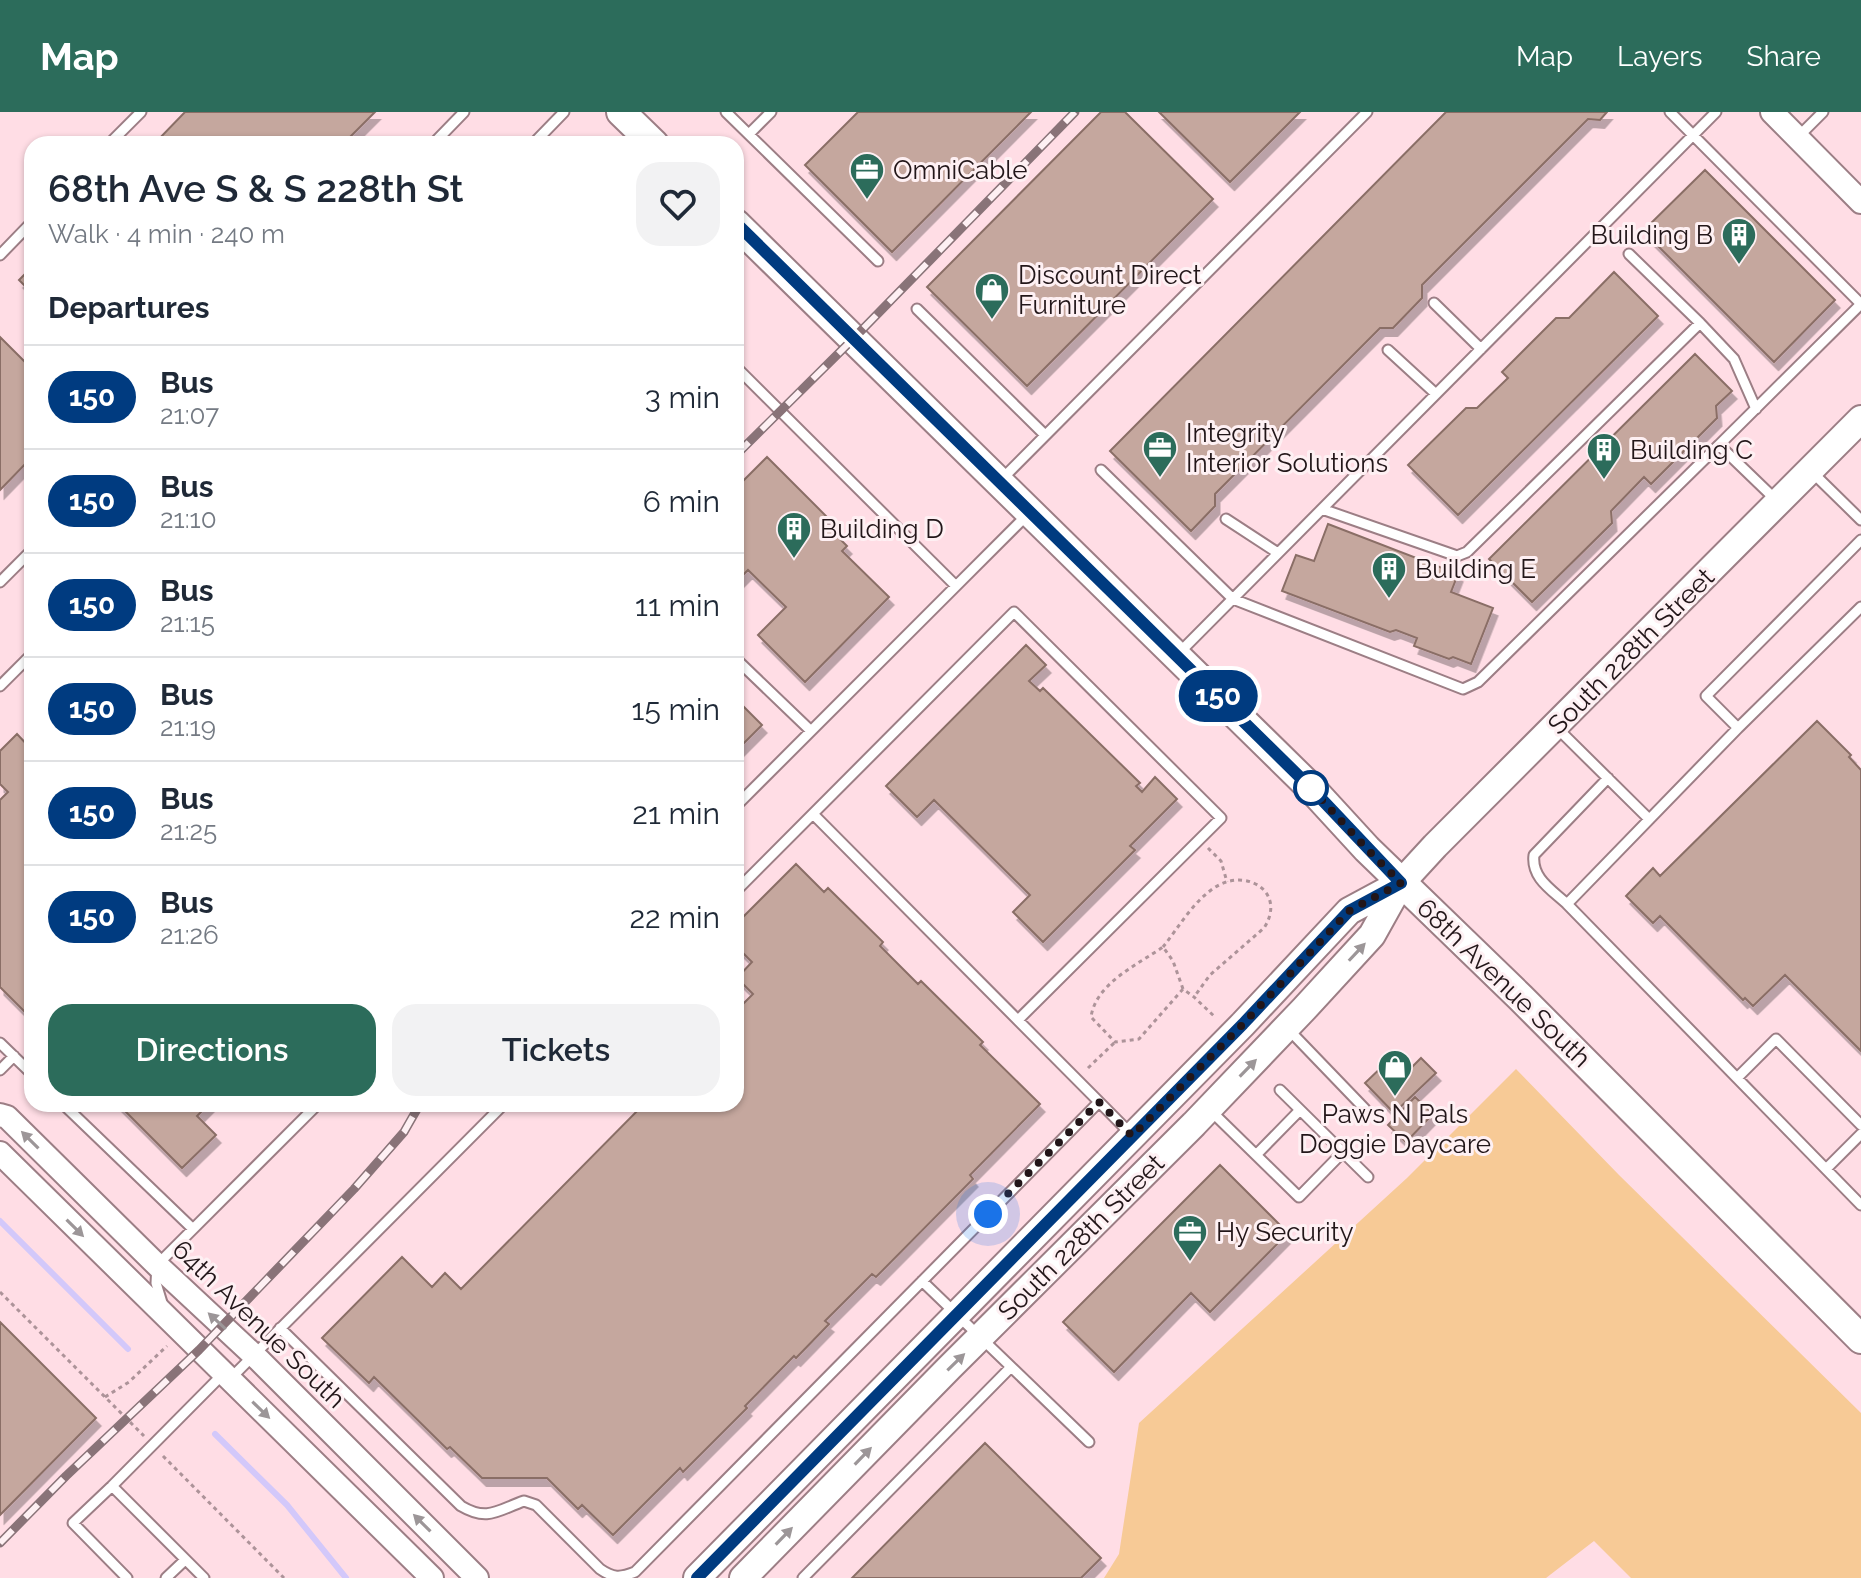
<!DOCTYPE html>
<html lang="en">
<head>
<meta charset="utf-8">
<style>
	:root { --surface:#fff; --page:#f2f2f3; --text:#1f2937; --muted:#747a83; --line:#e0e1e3; --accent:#2c6c5b }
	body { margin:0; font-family:Raleway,sans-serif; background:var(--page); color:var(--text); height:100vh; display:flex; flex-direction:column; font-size:30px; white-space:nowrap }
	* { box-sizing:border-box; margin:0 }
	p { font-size:26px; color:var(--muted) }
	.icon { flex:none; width:44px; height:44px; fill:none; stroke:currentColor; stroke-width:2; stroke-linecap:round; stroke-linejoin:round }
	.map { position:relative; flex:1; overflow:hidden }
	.drawer { position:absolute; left:24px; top:24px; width:720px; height:976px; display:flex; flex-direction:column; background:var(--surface); border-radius:24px; box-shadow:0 2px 6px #0004 }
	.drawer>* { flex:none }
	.badge { padding:0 16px; border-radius:26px; font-size:28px; line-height:52px }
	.you { position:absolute; width:40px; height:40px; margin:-20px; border:6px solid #fff; border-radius:50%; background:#1a73e8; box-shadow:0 0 0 12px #1a73e833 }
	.map>.badge { position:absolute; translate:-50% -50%; box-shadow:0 0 0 4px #fff }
	h2 { padding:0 24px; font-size:30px; line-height:72px }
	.round { display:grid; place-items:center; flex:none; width:84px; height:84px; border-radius:24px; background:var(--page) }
	.headline { display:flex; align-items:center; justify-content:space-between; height:136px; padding:0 24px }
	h1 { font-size:38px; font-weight:600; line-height:60px }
	.action { display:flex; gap:16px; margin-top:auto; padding:16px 24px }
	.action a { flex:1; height:92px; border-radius:24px; background:var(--accent); color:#fff; font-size:32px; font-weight:600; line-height:92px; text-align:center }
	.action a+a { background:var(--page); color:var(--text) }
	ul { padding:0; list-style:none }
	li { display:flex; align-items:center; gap:24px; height:104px; padding:0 24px; border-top:2px solid var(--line) }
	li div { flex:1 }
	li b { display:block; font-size:30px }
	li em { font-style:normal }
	li .badge { min-width:88px; font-weight:700; text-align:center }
	header { display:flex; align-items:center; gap:48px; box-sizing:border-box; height:112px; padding:0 40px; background:var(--accent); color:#fff }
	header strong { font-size:38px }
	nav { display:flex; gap:44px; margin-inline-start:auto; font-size:28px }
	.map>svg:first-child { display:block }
	.green { fill:#f7ca96 }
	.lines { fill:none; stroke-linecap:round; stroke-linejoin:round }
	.stream { stroke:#d3c8fa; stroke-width:6 }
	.building { fill:#c5a79e; stroke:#8a6e66; stroke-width:2; filter:url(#shadow) }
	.service-casing { stroke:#9c7e85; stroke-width:13 }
	.tertiary-casing { stroke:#9c7e85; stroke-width:26 }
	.secondary-casing { stroke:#9c7e85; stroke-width:30 }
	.primary-casing { stroke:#9c7e85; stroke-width:32 }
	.path { stroke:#ad9399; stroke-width:3; stroke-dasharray:4 4; stroke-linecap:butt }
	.service { stroke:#fff; stroke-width:9 }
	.tertiary { stroke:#fff; stroke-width:22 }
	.secondary { stroke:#fff; stroke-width:26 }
	.primary { stroke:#fff; stroke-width:28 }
	.rail-casing { stroke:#897378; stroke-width:9 }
	.rail { stroke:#fef0f3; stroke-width:6; stroke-dasharray:18; stroke-linecap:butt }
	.oneway { fill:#9c9698 }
	.line-casing { stroke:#fff; stroke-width:18 }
	.line { stroke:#003b80; stroke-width:12 }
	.walk { stroke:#221619; stroke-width:8; stroke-dasharray:0 14.4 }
	.stop-dot { fill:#fff; stroke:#003b80; stroke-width:4 }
	.labels { text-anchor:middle; stroke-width:6; stroke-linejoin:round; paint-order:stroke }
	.poi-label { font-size:26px; fill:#221619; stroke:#fef0f3; text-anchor:start }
	.street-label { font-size:26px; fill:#221619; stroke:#fef0f3 }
</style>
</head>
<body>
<header>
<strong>Map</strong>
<nav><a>Map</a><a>Layers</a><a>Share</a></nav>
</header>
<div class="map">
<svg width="1861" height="1466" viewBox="0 0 1861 1466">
	<defs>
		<filter id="shadow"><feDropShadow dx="4.5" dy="8" stdDeviation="0" flood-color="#0004"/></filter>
	</defs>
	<rect width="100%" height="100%" fill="#ffdde5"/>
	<path class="green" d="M1516 957 1619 1063 1861 1301V1466H1631L1594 1429 1546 1466H1104L1119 1442 1139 1311 1407 1066Z"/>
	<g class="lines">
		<path class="stream" d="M0 1109 128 1237
			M215 1322 287 1393 346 1466"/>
	</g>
	<path class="building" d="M185 0H375L343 32H154Z
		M858 0H1031L892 140 805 53Z
		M1101 0H1125L1213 87 1027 274 927 175Z
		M1159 0H1300L1230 70Z
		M1446 0H1607L1600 8 1588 7 1422 173V186L1393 216H1380L1215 382V394L1191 419 1110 339Z
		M1705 58 1835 188 1774 250 1643 119Z
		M32 155V181L19 168Z
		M1614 160 1658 204 1458 403 1408 353 1466 296H1477L1508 266 1502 260 1556 206H1569Z
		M0 225 32 257V345L0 378Z
		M1695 242 1732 279 1716 294 1717 306 1651 372 1644 365 1611 399 1612 411 1532 490 1489 447Z
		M767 345 829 407 825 412 847 434 842 439 889 485 805 570 758 523 786 495 748 458 736 470V376Z
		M1328 412 1458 462 1451 480 1493 496 1471 552 1453 545 1449 547 1414 534 1417 526 1396 518 1390 520 1282 479 1296 443 1314 449Z
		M1026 533 1046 553 1029 569 1040 579 1043 576 1140 671 1136 674 1142 680 1155 665 1177 687 1130 734 1135 738 1043 830 1013 800 1030 783 934 688 917 705 886 674Z
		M736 587 762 613 736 639Z
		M1817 609 1851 643 1849 645 1861 658V939L1785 863 1753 894 1745 886 1743 888 1660 804 1653 811 1626 784 1653 756 1660 764Z
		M17 622 32 638V907L0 875V688L8 680 0 672V639Z
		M796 752 824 780 828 776 883 830 880 834 918 872 921 869 983 930 980 933 1040 992 970 1063 973 1067 876 1165 872 1162 825 1209 829 1212 796 1246 794 1244 745 1294 747 1296 683 1360 680 1356 613 1423 582 1393 578 1397 547 1366H482L450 1335 447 1337 374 1265 369 1271 322 1226 402 1145 432 1175 445 1161 461 1177 644 992H736V899L753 882 737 866 752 850 736 834V812Z
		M1421 946 1436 961 1394 1001 1365 971 1388 949 1402 965Z
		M1415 985 1433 1002 1406 1030 1388 1013Z
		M118 992H209L197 1004 216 1023 182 1056Z
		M1220 1053 1288 1121 1210 1200 1191 1181 1114 1260 1063 1210Z
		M0 1210 96 1306 0 1403Z
		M985 1331 1101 1446 1081 1466H852Z"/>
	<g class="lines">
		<defs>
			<path id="service" d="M726 0 878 149
				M1670 0 1861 192
				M749 22 771 0
				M1798 25 1823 0
				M109 32 141 0
				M433 32 464 0
				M533 32 564 0
				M1629 142 1700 211 1734 247 1756 297
				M0 143 32 110
				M1434 191 1481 237
				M917 197 1045 323
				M1388 238 1436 282
				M736 255 956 474 1028 402
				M1101 358 1233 487 1463 577 1478 570 1719 333
				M1812 360 1861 408
				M1002 367 1367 0
				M1776 388 1719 333 1861 192
				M1322 397 1457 444 1467 440 1700 211
				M1226 407 1278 441
				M0 470 32 438
				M1861 495 1738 616 1567 792 1861 1093
				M1179 541 1716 0
				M736 547 811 619
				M0 574 32 542
				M1556 615 1649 707
				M1738 616 1706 584 1861 428
				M736 694 956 474
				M813 702 1132 1023
				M736 779 1014 500 1221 706 1018 908
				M1567 792C1552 778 1531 766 1534 743L1608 666
				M1289 918 1365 997
				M0 931 32 962
				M0 958 14 944
				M1737 966 1776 927 1861 1013
				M1280 978 1368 1065
				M63 992 193 1117 157 1153 156 1171 163 1194
				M1211 999 1299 1085 1343 1040
				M1256 1043 1300 998
				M1826 1057 1861 1022
				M193 1117 318 992
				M922 1169 1089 1330
				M280 1216 461 1394C488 1410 498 1398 524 1389L536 1393 600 1457C613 1466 620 1466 635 1460L1099 990
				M229 1268 504 992
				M112 1374 223 1262
				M127 1466 73 1411 112 1374 204 1466
				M166 1466 185 1448
				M803 1466 1011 1255"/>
			<path id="tertiary" d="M1772 0 1861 90
				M0 1003 7 1005 157 1153 259 1248 477 1466
				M0 1041 432 1466"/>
			<path id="secondary" d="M697 1466 1243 912 1349 799 1401 771
				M743 1466 949 1256 1194 1012 1304 897 1372 823 1401 771 1435 734 1861 307"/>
			<path id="primary" d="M621 0 654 32
				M736 112 1311 676 1367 737 1521 886 1861 1227"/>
		</defs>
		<use href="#service" class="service-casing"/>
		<use href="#tertiary" class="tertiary-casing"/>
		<use href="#secondary" class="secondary-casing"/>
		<use href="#primary" class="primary-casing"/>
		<path class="path" d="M1208 736 1221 749 1227 770
			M1163 835C1179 815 1195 786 1219 773 1250 757 1286 782 1264 816L1210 863 1194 885
			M1183 877 1139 927 1115 930 1091 905C1096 871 1137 853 1163 835L1173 849 1183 877 1194 885 1216 906
			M1088 956 1114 931
			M0 1180 144 1324
			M105 1285 129 1270 167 1234
			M163 1344 284 1466"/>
		<use href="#service" class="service"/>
		<use href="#tertiary" class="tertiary"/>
		<use href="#secondary" class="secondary"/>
		<use href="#primary" class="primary"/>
		<defs>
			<path id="rail" d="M736 343 854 226 1075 0
				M0 1431 66 1364 199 1238 354 1077 404 1020 420 992"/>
		</defs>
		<use href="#rail" class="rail-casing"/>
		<use href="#rail" class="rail"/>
	</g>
	<defs><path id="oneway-solid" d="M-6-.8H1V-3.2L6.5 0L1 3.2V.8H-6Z" transform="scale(2)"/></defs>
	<g class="oneway">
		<use href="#oneway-solid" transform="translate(1357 840) rotate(-47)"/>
		<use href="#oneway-solid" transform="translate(1248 956) rotate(-46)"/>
		<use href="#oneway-solid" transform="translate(30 1028) rotate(-135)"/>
		<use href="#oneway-solid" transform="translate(75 1116) rotate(45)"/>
		<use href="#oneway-solid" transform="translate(217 1209) rotate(-137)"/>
		<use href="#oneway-solid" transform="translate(956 1250) rotate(-44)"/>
		<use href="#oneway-solid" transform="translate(261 1298) rotate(44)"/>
		<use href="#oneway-solid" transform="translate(863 1344) rotate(-46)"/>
		<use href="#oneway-solid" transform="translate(422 1411) rotate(-135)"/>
		<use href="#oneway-solid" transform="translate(784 1424) rotate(-46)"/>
	</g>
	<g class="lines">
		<defs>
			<path id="line" d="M697 1466 1243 912 1349 799 1401 771 1311 676 736 111"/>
		</defs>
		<use href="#line" class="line-casing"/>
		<use href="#line" class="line"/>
		<path class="walk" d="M988 1102 1099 990 1132 1024 1243 912 1349 799 1401 771 1367 737 1311 676"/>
	</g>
	<defs>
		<symbol id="office-pin" viewBox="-11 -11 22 30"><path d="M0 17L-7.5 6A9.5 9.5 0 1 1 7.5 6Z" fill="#2c6c5b" stroke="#fef0f3"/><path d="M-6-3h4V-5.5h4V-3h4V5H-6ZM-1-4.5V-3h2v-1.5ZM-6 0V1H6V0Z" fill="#fff"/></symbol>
		<symbol id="building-pin" viewBox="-11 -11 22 30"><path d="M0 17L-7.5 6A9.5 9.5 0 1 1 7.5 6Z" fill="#2c6c5b" stroke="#fef0f3"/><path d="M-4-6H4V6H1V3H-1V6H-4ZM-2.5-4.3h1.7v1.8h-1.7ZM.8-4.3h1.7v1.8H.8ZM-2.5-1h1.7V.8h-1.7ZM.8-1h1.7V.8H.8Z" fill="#fff"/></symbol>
		<symbol id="shop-pin" viewBox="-11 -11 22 30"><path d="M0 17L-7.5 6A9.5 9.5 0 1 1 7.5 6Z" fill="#2c6c5b" stroke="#fef0f3"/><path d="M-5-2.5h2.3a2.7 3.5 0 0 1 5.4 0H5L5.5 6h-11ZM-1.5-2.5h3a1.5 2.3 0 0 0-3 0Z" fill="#fff"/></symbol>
	</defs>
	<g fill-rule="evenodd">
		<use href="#office-pin" x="847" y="38" width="40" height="54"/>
		<use href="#building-pin" x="1719" y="103" width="40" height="54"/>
		<use href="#shop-pin" x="972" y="158" width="40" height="54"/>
		<use href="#office-pin" x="1140" y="316" width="40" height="54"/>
		<use href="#building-pin" x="1584" y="318" width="40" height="54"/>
		<use href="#building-pin" x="774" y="397" width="40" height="54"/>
		<use href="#building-pin" x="1369" y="437" width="40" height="54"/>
		<use href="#shop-pin" x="1375" y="935" width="40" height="54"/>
		<use href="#office-pin" x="1170" y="1100" width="40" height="54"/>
	</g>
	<circle class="stop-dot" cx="1311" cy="676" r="16"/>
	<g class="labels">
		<g class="poi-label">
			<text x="893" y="67">OmniCable</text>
			<text x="1713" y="132" text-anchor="end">Building B</text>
			<text x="1018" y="172">Discount Direct<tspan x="1018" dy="30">Furniture</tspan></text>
			<text x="1186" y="330">Integrity<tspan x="1186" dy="30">Interior Solutions</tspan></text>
			<text x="1630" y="347">Building C</text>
			<text x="820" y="426">Building D</text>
			<text x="1415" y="466">Building E</text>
			<text x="1395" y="1011" text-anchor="middle">Paws N Pals<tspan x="1395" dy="30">Doggie Daycare</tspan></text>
			<text x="1216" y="1129">Hy Security</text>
		</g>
		<g class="street-label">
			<text transform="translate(1631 539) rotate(-45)" y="9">South 228th Street</text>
			<text transform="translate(1504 871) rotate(44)" y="9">68th Avenue South</text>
			<text transform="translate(1081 1125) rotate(-45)" y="9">South 228th Street</text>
			<text transform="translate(259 1212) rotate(44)" y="9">64th Avenue South</text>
		</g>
	</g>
</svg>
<div class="you" style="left:988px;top:1102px"></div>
<b class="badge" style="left:1218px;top:584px;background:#003b80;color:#fff">150</b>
<section class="drawer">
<div class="headline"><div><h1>68th Ave S &amp; S 228th St</h1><p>Walk · 4 min · 240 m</p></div><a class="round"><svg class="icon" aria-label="heart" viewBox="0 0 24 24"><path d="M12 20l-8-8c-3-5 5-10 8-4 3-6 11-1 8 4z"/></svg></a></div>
<h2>Departures</h2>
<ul>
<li><span class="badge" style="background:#003b80;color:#fff">150</span><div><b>Bus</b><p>21:07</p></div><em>3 min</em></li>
<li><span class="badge" style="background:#003b80;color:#fff">150</span><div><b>Bus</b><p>21:10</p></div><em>6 min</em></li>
<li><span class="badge" style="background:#003b80;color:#fff">150</span><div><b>Bus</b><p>21:15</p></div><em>11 min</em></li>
<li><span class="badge" style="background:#003b80;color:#fff">150</span><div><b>Bus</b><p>21:19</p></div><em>15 min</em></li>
<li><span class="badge" style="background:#003b80;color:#fff">150</span><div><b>Bus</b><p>21:25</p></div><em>21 min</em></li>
<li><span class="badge" style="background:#003b80;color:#fff">150</span><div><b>Bus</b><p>21:26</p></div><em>22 min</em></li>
</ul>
<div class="action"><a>Directions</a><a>Tickets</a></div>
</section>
</div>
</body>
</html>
